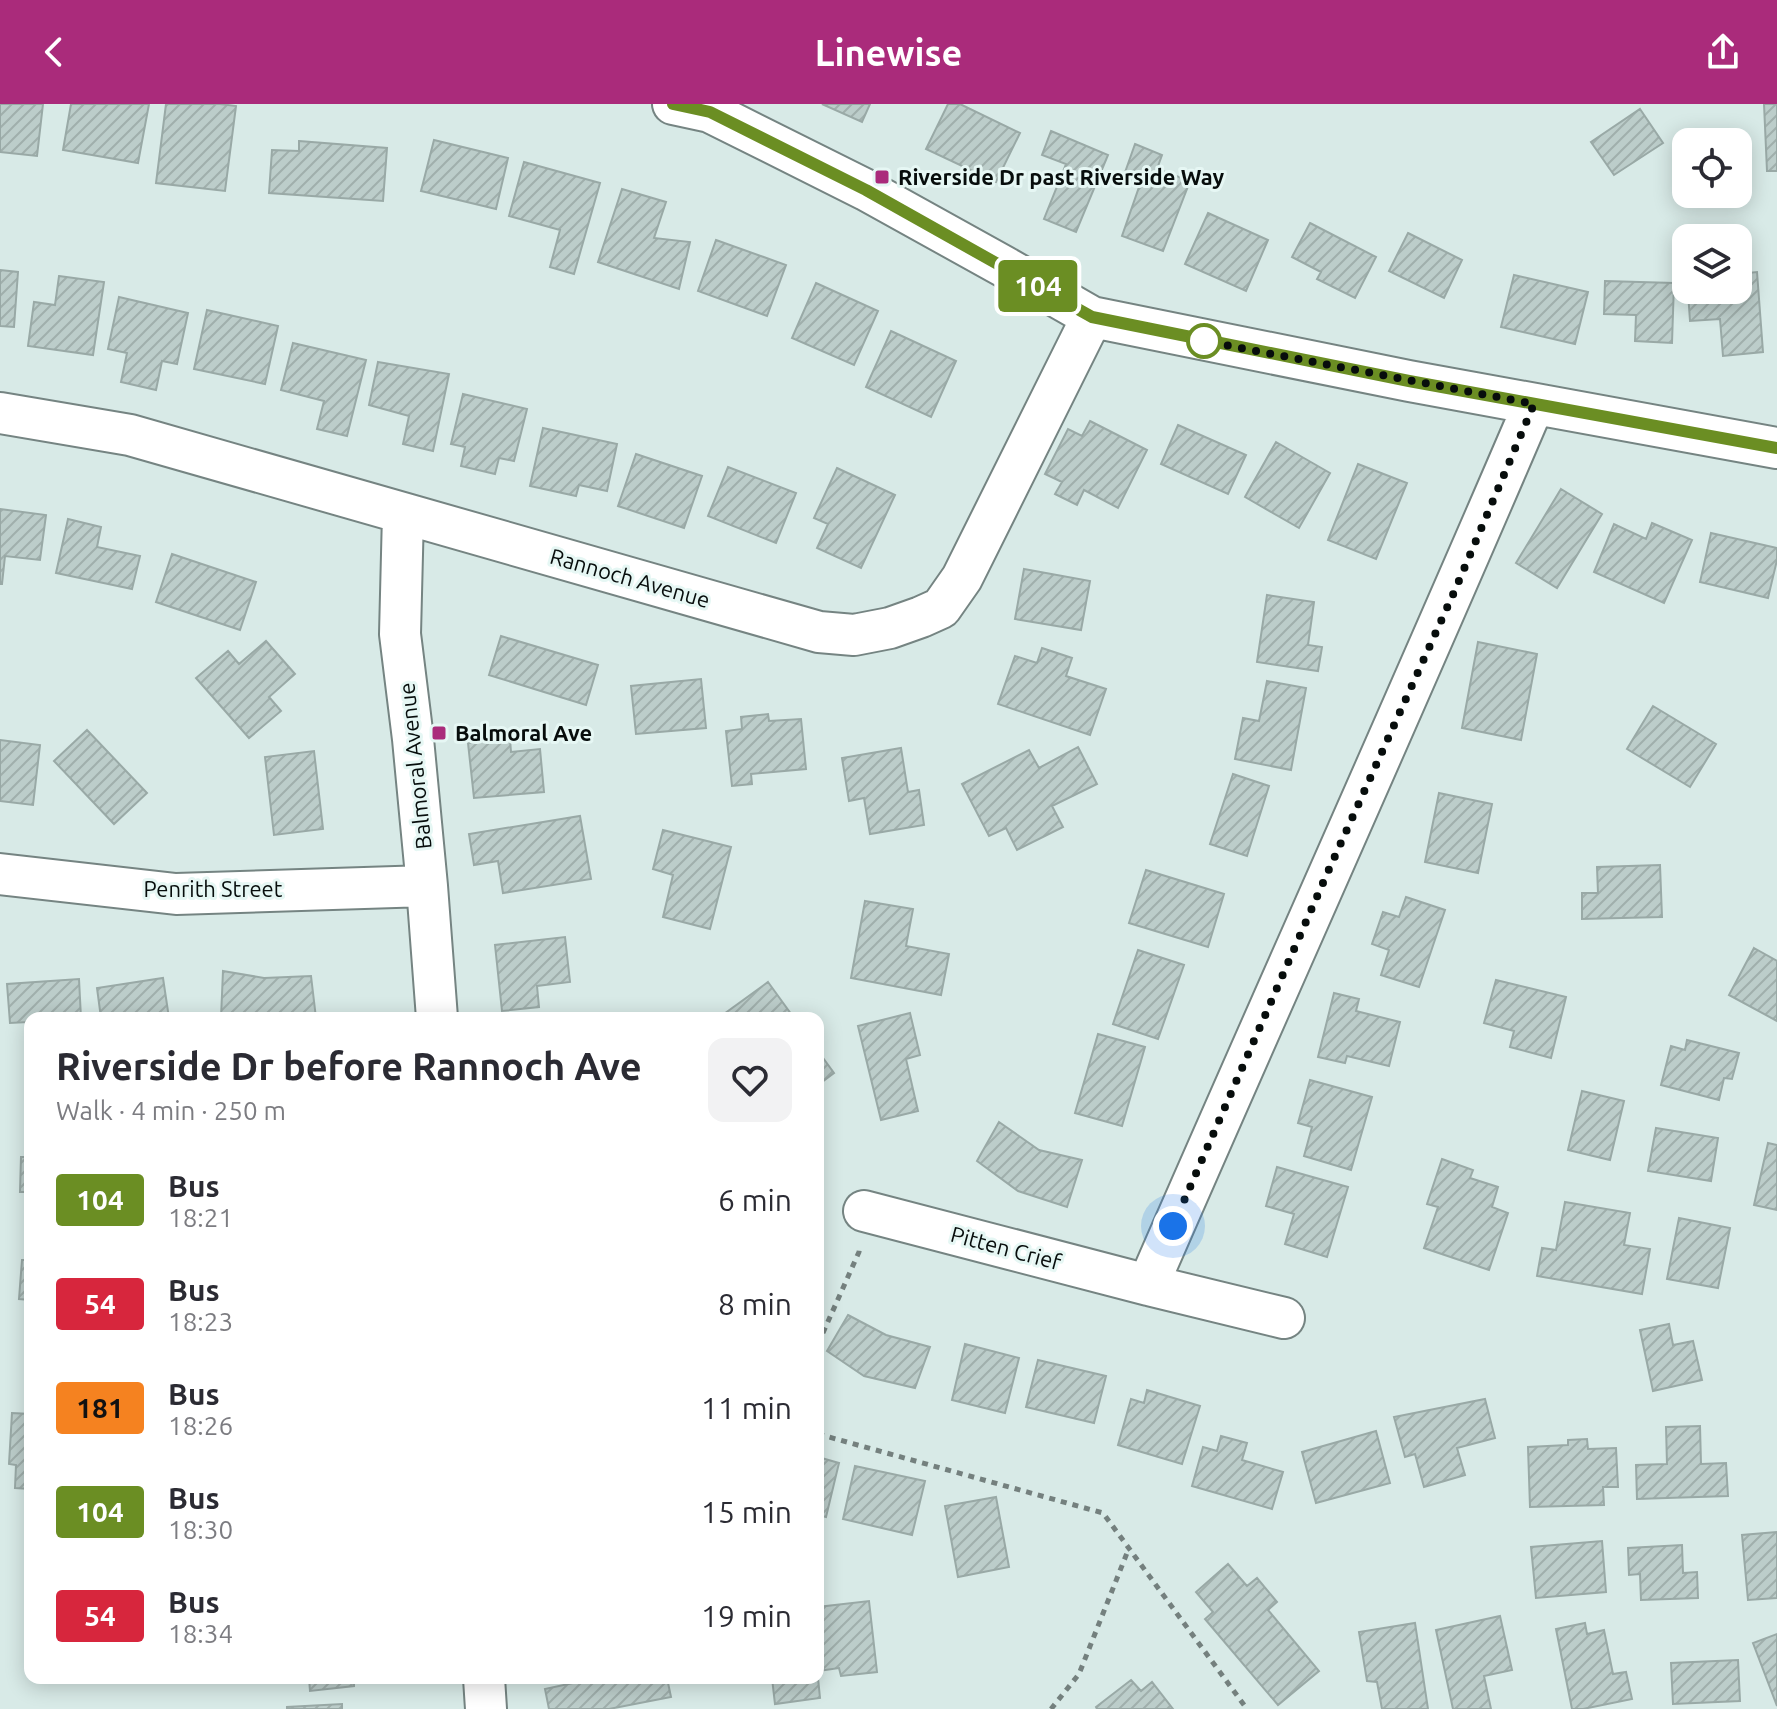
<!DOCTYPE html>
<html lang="en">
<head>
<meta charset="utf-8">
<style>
	:root { --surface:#fff; --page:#f2f2f3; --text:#2b2b33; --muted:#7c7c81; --accent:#aa2b7b }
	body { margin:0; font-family:Ubuntu,sans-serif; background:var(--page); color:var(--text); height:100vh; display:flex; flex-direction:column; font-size:30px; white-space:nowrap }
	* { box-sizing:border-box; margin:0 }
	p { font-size:26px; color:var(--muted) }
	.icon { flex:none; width:44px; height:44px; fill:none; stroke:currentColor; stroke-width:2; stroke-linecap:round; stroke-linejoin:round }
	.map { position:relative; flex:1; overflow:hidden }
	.sheet { position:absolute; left:24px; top:908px; width:800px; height:672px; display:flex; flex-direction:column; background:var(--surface); border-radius:16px; box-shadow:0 4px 20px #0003 }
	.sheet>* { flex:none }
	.badge { padding:0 16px; border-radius:6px; font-size:28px; line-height:52px }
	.tools { position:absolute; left:1672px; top:24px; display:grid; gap:16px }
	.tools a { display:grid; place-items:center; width:80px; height:80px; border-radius:16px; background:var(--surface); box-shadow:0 4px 20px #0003; font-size:40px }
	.you { position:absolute; width:40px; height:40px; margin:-20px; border:6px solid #fff; border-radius:50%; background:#1a73e8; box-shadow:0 0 0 12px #1a73e833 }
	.map>.badge { position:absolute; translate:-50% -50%; box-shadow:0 0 0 4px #fff }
	.round { display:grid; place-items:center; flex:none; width:84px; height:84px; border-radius:16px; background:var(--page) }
	.overview { display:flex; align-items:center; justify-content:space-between; height:136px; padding:0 32px }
	h1 { font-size:38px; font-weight:600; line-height:60px }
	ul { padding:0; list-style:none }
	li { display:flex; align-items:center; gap:24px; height:104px; padding:0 32px }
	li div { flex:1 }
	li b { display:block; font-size:30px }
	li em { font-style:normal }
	li .badge { min-width:88px; font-weight:700; text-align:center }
	header { display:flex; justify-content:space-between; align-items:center; height:104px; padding:0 32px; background:var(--accent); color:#fff; font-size:36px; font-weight:600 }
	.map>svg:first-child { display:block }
	.building { fill:url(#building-hatch); stroke:#99a9a6; stroke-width:2 }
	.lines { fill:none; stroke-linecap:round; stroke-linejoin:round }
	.street-casing { stroke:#758482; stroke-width:44 }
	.path { stroke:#74807e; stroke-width:5; stroke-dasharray:6 6; stroke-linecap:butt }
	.street { stroke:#fff; stroke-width:40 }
	.line-casing { stroke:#fff; stroke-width:18 }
	.line { stroke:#6b8e23; stroke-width:12 }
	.walk { stroke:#070d0c; stroke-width:8; stroke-dasharray:0 14.4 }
	.poi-dot { fill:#aa2b7b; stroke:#e6f7f4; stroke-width:3 }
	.stop-dot { fill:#fff; stroke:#6b8e23; stroke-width:4 }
	.labels { text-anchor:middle; stroke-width:6; stroke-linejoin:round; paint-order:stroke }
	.poi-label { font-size:22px; font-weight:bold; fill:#070d0c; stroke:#e6f7f4; text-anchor:start }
	.street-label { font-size:22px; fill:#070d0c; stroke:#e6f7f4 }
</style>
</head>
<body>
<header><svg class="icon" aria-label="back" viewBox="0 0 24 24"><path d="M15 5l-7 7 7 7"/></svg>Linewise<svg class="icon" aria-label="share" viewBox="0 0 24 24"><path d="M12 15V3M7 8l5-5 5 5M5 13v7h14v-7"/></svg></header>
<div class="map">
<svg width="1777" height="1605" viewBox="0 0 1777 1605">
	<defs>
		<pattern id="building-hatch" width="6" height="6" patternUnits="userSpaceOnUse" patternTransform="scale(2)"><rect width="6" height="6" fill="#bccdca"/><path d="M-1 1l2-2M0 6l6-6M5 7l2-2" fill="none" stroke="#a0afac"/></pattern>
	</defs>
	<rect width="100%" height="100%" fill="#d8eae7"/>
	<path class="building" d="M0 0H43L37 52 0 48Z
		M71 0H149L138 59 63 46Z
		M166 0H220L236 2 225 87 156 79Z
		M822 0H870L862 18Z
		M948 0H960L1020 29 996 78 926 45Z
		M1764 0H1777V67H1767Z
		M1640 5 1663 39 1614 71 1591 38Z
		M1051 27 1108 51 1076 128 1044 115 1066 60 1042 51Z
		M434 36 508 54 496 105 421 87Z
		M299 37 387 44 383 97 269 89 272 46 299 47Z
		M1135 40 1162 51 1157 65 1190 77 1163 147 1122 132 1139 83 1122 77Z
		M524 58 600 79 574 170 550 163 560 126 509 112Z
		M622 85 666 98 654 134 690 138 679 185 598 158Z
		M1208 109 1268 136 1246 187 1185 160Z
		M1310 119 1376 153 1355 194 1317 175 1321 168 1292 153Z
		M1408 129 1462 156 1444 194 1389 167Z
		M716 136 786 161 767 212 698 187Z
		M0 166 18 168 14 223 0 222Z
		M1757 168 1763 248 1723 252 1720 215 1690 217 1688 188 1738 186V170Z
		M1514 171 1588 188 1575 240 1501 223Z
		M59 172 104 178 93 251 28 242 34 198 55 201Z
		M1605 177 1674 179 1672 239 1635 237 1636 211 1604 210Z
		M816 179 878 207 854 261 792 234Z
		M119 193 188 209 177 260 162 257 156 286 121 278 127 249 108 245Z
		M207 206 278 222 265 280 194 265Z
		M891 227 956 257 931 313 866 283Z
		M293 239 366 256 347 332 317 325 324 297 281 286Z
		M378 258 449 270 433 347 403 340 409 312 369 301Z
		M463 290 527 305 514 357 499 354 495 370 461 362 465 343 451 340Z
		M1090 317 1147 346 1118 404 1084 386 1077 401 1055 390 1062 378 1045 370 1068 325 1082 332Z
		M1178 321 1246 351 1228 390 1161 360Z
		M543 324 617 340 607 387 579 381 576 392 530 382Z
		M1276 338 1330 369 1299 424 1245 393Z
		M636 350 702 372 684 424 618 402Z
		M1358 360 1407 379 1376 455 1328 436Z
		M728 363 796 389 776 439 708 412Z
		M837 364 895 391 861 464 817 444 828 420 814 414Z
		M1561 385 1602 410 1557 484 1516 459Z
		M0 405 46 411 40 456 5 452 2 480H0Z
		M68 415 101 423 97 443 140 452 132 485 56 469Z
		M1652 419 1692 436 1664 499 1594 468 1614 420 1646 435Z
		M1711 429 1777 444V456L1768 494 1700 478Z
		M172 450 256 478 240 526 156 498Z
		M1024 465 1090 477 1081 526 1015 515Z
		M1267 491 1314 498 1308 541 1322 543 1318 567 1257 558Z
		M501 532 598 561 586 601 489 571Z
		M266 537 295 570 269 593 281 607 249 634 196 574 228 547 239 560Z
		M1478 538 1537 550 1521 636 1462 624Z
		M1042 544 1072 554 1066 572 1106 585 1090 631 998 600 1015 552 1037 559Z
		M701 575 706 624 636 630 631 582Z
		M1267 577 1306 584 1291 666 1235 655 1243 614 1259 617Z
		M1653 602 1716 640 1690 683 1627 645Z
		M768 610 769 617 801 615 806 665 751 670 752 680 732 682 726 627 742 625 741 613Z
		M87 626 147 689 114 720 54 657Z
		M510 635 511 648 540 645 544 688 474 694 468 639Z
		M0 636 40 641 33 701 0 697Z
		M1078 643 1097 680 1052 702 1063 723 1017 746 1006 724 989 732 962 680 1029 646 1039 664Z
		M901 644 908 688 919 686 924 721 870 730 864 694 849 697 842 654Z
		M314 647 323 725 274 731 265 653Z
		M1233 670 1269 682 1247 752 1210 740Z
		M1439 689 1492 700 1478 769 1425 758Z
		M580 712 591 775 503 789 498 757 474 761 469 730Z
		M663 726 731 743 710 825 663 813 673 771 653 765Z
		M1660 761 1662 813 1582 815V789H1598L1597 763Z
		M1146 766 1224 790 1208 843 1129 819Z
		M1406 793 1445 806 1419 883 1381 871 1389 846 1372 840 1383 808 1399 813Z
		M865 797 913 805 906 842 949 850 941 891 851 874Z
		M565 833 570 878 537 882 539 903 502 907 495 841Z
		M1754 844 1777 857V917L1729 891Z
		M1138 846 1184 861 1158 935 1113 920Z
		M223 867 264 874 311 872 316 914H221Z
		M163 874 169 914H101L97 884Z
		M79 875 81 914H30V947L28 918 10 919 7 880Z
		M1496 876 1566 893 1551 954 1510 943 1514 927 1484 919Z
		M768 878 794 914H727L724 910Z
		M1334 889 1359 895 1356 907 1400 918 1389 962 1347 952 1345 959 1318 953Z
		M910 909 920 951 906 955 918 1007 881 1016 858 922Z
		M1098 930 1145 943 1122 1022 1075 1009Z
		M1687 936 1739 949 1732 975 1724 974 1719 996 1661 981 1671 942 1685 946Z
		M818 947 834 969 818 981Z
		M1310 976 1372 993 1351 1066 1304 1052 1312 1023 1298 1019Z
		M1582 987 1624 997 1610 1056 1568 1046Z
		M999 1018 1039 1046 1082 1056 1067 1103 1018 1087 977 1057Z
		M1656 1024 1718 1034 1711 1077 1648 1067Z
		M1768 1039 1777 1041V1106L1754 1101Z
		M21 1053H30V1088H20Z
		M1442 1055 1473 1066 1470 1074 1498 1083 1492 1103 1508 1109 1489 1166 1424 1144 1438 1103 1427 1100Z
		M1277 1063 1348 1083 1327 1153 1285 1140 1294 1110 1266 1102Z
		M1565 1098 1630 1109 1624 1141 1650 1145 1642 1190 1537 1172 1542 1144 1556 1146Z
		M1679 1114 1730 1124 1718 1184 1667 1175Z
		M22 1156H30V1196L19 1195Z
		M848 1211 886 1231 930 1243 915 1284 864 1272 827 1247Z
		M1669 1220 1673 1241 1693 1237 1702 1276 1653 1287 1640 1226Z
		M965 1240 1019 1254 1005 1309 952 1296Z
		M1038 1256 1106 1272 1094 1319 1026 1303Z
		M1147 1286 1200 1302 1182 1360 1118 1341 1131 1295 1144 1299Z
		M1485 1295 1495 1334 1457 1344 1465 1371 1424 1383 1415 1350 1405 1353 1394 1313Z
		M12 1309 30 1310V1385L15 1384 16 1361 9 1360Z
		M1700 1322 1701 1360 1726 1359 1728 1392 1637 1395 1636 1361 1667 1360 1666 1323Z
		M1376 1327 1390 1379 1316 1399 1302 1348Z
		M1221 1332 1247 1339 1242 1356 1283 1368 1272 1405 1192 1382 1203 1343 1217 1347Z
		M1587 1335 1588 1345 1616 1344 1618 1383H1603L1604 1401 1530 1403 1528 1343 1568 1341V1336Z
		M818 1353 839 1359 826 1413 818 1411Z
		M855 1362 925 1377 912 1431 843 1415Z
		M996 1393 1009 1463 958 1473 945 1402Z
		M1777 1428V1494L1748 1496 1742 1431Z
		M1602 1437 1606 1488 1536 1494 1531 1443Z
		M1682 1441 1683 1469 1697 1468 1698 1494 1641 1496 1640 1470 1629 1471 1628 1444Z
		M1228 1460 1247 1482 1257 1474 1277 1498 1268 1506 1319 1567 1278 1601 1205 1515 1213 1508 1196 1488Z
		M869 1497 877 1568 841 1572 839 1564 818 1567V1503Z
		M1500 1512 1512 1566 1484 1572 1491 1605H1453L1436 1526Z
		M1415 1519 1428 1605H1382L1377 1578 1367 1577 1359 1528Z
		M1585 1519 1587 1530 1604 1526 1613 1570 1626 1568 1632 1595 1583 1605H1572L1556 1525Z
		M1777 1530V1602L1753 1539Z
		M1738 1556 1740 1597 1673 1600 1671 1559Z
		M309 1574H354V1582L310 1587Z
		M572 1574H667L671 1593 609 1605H549L545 1585 573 1579Z
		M772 1574H818L820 1594 775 1600Z
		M1131 1576 1141 1587 1152 1578 1173 1605H1097L1096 1603Z
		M342 1600V1605H287V1603Z"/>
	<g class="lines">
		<defs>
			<path id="street" d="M673 0 710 8 866 86 1003 162 1092 213 1409 277 1777 344
				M0 309 130 331 819 528 854 531 890 524 921 513 941 504 962 474 1092 213
				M403 410 400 530 413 635 427 782 437 914
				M0 770 176 790 427 782
				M864 1107 1148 1181 1284 1214
				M1148 1181C1276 887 1408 595 1534 300
				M484 1574 486 1605"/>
		</defs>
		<use href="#street" class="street-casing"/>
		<path class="path" d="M818 1240 859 1148 860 1141
			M818 1330 1103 1409 1247 1605
			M1051 1605 1079 1570 1129 1444"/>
		<use href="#street" class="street"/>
	</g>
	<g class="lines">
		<defs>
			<path id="line" d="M673 0 710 8 866 86 1092 213 1409 277 1777 344"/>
		</defs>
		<use href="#line" class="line-casing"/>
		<use href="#line" class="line"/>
		<path class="walk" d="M1173 1122 1326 772 1455 486 1534 300 1204 237"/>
	</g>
	<g class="poi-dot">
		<rect x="874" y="65" width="16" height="16" rx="4"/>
		<rect x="431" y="621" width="16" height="16" rx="4"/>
	</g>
	<circle class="stop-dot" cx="1204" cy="237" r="16"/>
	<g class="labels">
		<g class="poi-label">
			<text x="898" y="81">Riverside Dr past Riverside Way</text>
			<text x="455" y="637">Balmoral Ave</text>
		</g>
		<g class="street-label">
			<text transform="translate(630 474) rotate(16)" y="8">Rannoch Avenue</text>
			<text transform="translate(415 662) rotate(-96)" y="8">Balmoral Avenue</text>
			<text x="213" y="793">Penrith Street</text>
			<text transform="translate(1006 1144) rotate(15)" y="8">Pitten Crief</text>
		</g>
	</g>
</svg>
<div class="tools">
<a><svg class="icon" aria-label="locate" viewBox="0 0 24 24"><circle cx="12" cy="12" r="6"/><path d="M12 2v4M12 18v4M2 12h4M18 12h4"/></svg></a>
<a><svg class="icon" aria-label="layers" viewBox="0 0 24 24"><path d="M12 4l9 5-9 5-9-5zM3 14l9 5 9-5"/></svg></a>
</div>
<div class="you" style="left:1173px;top:1122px"></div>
<b class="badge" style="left:1038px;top:182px;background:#6b8e23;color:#fff">104</b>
<section class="sheet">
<div class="overview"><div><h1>Riverside Dr before Rannoch Ave</h1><p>Walk · 4 min · 250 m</p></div><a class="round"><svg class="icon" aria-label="heart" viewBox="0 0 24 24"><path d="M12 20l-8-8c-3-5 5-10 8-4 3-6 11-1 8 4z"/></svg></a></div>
<ul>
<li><span class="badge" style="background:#6b8e23;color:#fff">104</span><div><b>Bus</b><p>18:21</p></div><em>6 min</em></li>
<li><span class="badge" style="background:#d7263d;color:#fff">54</span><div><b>Bus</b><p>18:23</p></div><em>8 min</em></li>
<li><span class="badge" style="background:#f58220;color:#111">181</span><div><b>Bus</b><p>18:26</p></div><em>11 min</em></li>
<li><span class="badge" style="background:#6b8e23;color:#fff">104</span><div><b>Bus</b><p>18:30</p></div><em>15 min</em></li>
<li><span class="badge" style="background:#d7263d;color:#fff">54</span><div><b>Bus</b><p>18:34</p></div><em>19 min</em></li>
</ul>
</section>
</div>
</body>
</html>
